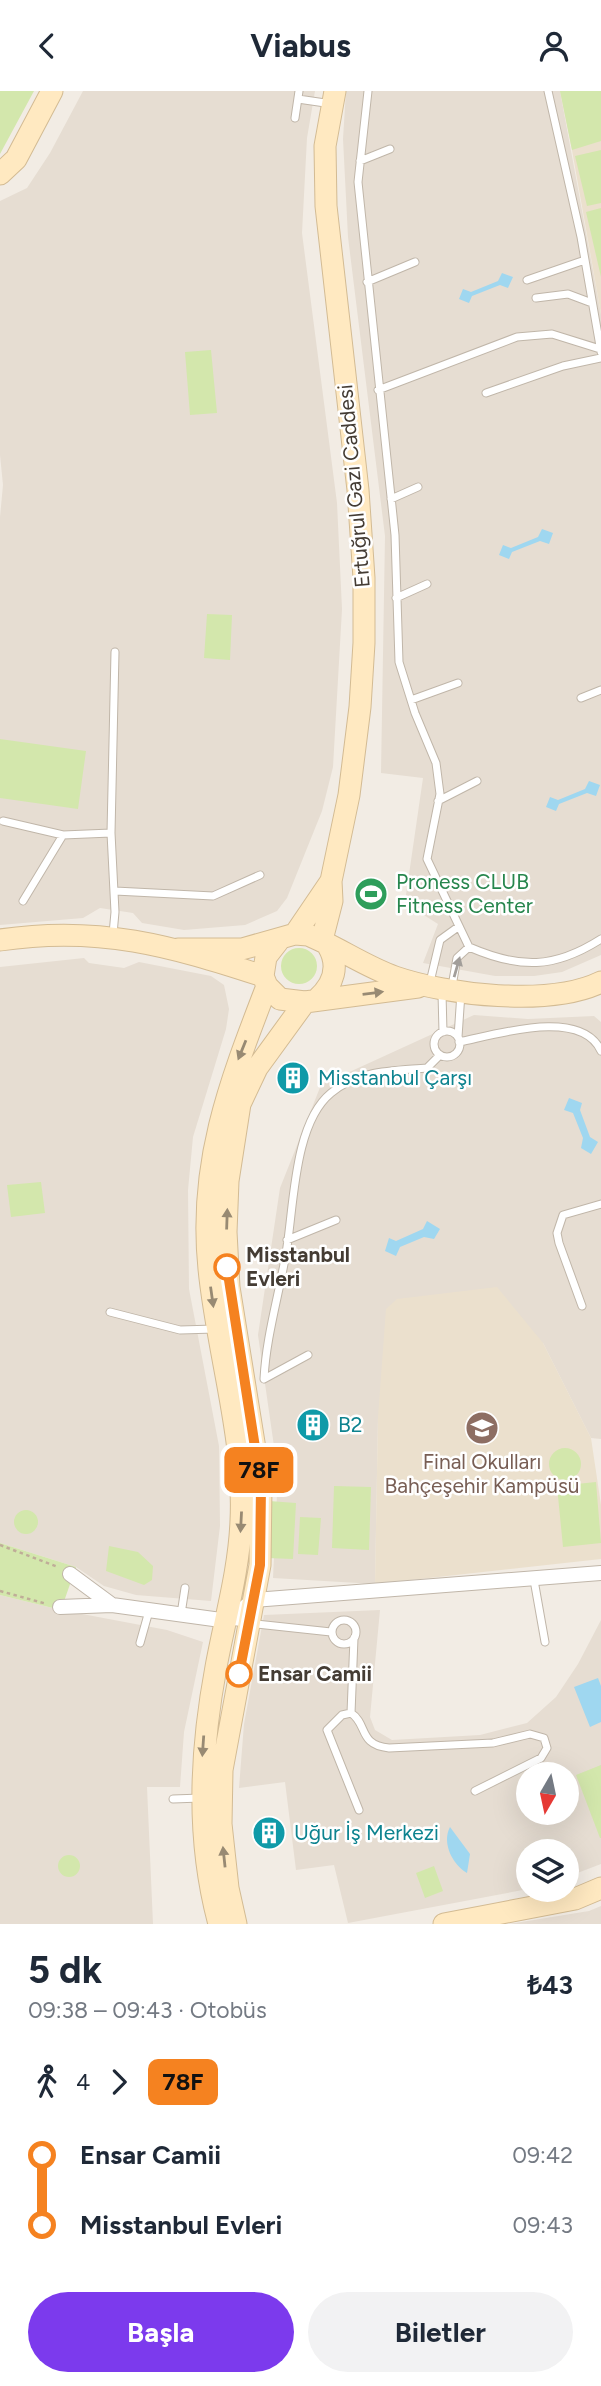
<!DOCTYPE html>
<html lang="tr">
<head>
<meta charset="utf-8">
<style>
	:root { --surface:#fff; --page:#f2f2f3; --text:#1f2937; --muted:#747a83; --accent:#7c3aed }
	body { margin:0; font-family:Figtree,sans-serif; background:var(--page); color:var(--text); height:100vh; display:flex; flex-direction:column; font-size:26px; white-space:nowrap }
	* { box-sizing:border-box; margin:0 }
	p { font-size:23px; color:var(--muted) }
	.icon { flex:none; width:38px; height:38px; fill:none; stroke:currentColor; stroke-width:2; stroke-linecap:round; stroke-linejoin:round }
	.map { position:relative; height:1833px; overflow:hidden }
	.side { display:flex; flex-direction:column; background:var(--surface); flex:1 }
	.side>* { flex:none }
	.badge { padding:0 14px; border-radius:10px; font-size:24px; line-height:46px }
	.needle { width:46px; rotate:189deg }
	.controls { position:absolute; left:516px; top:1671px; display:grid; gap:14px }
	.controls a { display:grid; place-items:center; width:63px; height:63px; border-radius:50%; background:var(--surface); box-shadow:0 7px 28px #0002; font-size:35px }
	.map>.badge { position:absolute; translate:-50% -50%; box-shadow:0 0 0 4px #fff }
	.legs { display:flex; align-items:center; gap:10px; height:77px; padding:0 28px; font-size:23px }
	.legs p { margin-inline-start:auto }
	.overview { display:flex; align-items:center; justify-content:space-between; height:119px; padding:0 28px }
	h1 { font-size:38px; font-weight:700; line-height:52px }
	.button { display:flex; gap:14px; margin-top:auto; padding:14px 28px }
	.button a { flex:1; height:80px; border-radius:42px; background:var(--accent); color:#fff; font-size:28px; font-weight:700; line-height:80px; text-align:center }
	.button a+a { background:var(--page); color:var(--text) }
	ul { padding:0 28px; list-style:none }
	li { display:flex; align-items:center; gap:24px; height:70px; font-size:26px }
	li i { display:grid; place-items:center; width:10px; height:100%; margin:0 9px; background:currentColor }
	li i::after { content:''; width:18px; height:18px; margin:-9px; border:5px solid; border-radius:50%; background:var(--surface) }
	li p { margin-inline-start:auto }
	li:first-child i { background:linear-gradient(#0000 50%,currentColor 0) }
	li:last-child i { background:linear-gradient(currentColor 50%,#0000 0) }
	header { display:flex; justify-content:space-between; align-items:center; height:91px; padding:0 28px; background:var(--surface); font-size:32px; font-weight:700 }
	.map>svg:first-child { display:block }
	.residential { fill:#e6ddd2; fill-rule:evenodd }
	.education { fill:#ebe0cd }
	.green { fill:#d3e7ac }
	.water { fill:#9fd7f0 }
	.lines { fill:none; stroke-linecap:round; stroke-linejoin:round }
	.lane-casing { stroke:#c0b6a9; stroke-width:9 }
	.street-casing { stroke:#c0b6a9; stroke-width:16 }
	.secondary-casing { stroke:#d3bb93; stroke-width:23 }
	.path { stroke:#bfad98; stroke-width:2.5; stroke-dasharray:3.5 3.5; stroke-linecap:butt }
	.lane { stroke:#fff; stroke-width:7 }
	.street { stroke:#fff; stroke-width:14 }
	.secondary { stroke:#ffe9c1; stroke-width:21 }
	.oneway { fill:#a29e9a }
	.oneway2 { fill:#988a73 }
	.line-1-casing { stroke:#fff; stroke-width:16 }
	.line-1 { stroke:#f58220; stroke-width:10 }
	.stop-1-dot { fill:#fff; stroke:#f58220; stroke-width:3.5 }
	.labels { text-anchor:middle; stroke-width:5; stroke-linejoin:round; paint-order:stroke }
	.street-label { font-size:21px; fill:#443c34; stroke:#fff }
	.leisure-label { font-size:21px; fill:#27864d; stroke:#fff; text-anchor:start }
	.culture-label { font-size:21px; fill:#0d838f; stroke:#fff; text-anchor:start }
	.stop-label { font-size:21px; font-weight:bold; fill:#443c34; stroke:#fff; text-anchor:start }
	.education-label { font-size:21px; fill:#785e54; stroke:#fff }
</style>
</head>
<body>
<header><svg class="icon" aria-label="back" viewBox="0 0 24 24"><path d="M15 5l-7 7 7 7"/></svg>Viabus<svg class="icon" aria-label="person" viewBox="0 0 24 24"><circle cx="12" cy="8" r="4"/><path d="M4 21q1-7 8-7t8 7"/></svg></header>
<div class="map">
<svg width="601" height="1833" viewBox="0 0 601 1833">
	<rect width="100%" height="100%" fill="#f2ece4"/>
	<path class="residential" d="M83 0H315L307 47 302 142 337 412 342 518 333 676 322 720 287 807 277 820 245 834 184 839 142 832 133 822 100 817 83 827 0 834V426L3 394 0 364V110L27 97 50 62Z
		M346 0H560L601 223V864L562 881 534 885H495L423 872 438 833 411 816 406 804 423 687 381 682 385 445 348 146 343 48Z
		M84 867 89 872 124 877 139 871 211 885 224 894 229 918 226 938 193 1046 188 1099 189 1198 219 1355 220 1435 211 1510 136 1504 104 1495 76 1476 0 1452V876Z
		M474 924 528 928 594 925 601 931V1348L591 1347 543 1252 378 1326 375 1493 273 1487 278 1383 258 1244 280 1097 321 994Z
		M0 1504 61 1519 167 1539 203 1551 184 1641 180 1696H147L153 1833H0Z
		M380 1519 370 1626 375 1639 392 1649 480 1644 527 1632 556 1606 578 1573 601 1529V1773L567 1786V1760H528V1798L348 1832 334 1774 296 1779 285 1691 239 1697 244 1633 264 1524ZM528 1684H567V1722H528Z
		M601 1815V1833H509L589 1820Z"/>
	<path class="education" d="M560 0H601V223L572 59Z
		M497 1196 543 1252 591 1347 601 1414V1468L375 1493 378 1326 386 1218 397 1208Z"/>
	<path class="green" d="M0 0H34L0 63Z
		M560 0H601V50L572 59Z
		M601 59V112L587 115 575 65Z
		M601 117V186L586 121Z
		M211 259 217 322 190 324 185 261Z
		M207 523 232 524 230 569 204 567Z
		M0 648 86 660 78 718 0 707Z
		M281 875a18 18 0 1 1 36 0a18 18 0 1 1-36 0Z
		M41 1091 45 1122 11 1126 7 1094Z
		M549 1373a16 16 0 1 1 32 0a16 16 0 1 1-32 0Z
		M596 1391 601 1452 563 1456 557 1395Z
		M334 1395 371 1396 369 1459 332 1457Z
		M269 1410 296 1412 293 1468 267 1467Z
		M14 1431a12 12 0 1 1 24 0a12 12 0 1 1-24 0Z
		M300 1426 321 1427 318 1464 298 1463Z
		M0 1452 76 1476 61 1519 0 1504Z
		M109 1455 138 1461 153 1475 152 1489 144 1494 106 1480Z
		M601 1674V1747H600L576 1684Z
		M58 1775a11 11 0 1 1 22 0a11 11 0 1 1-22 0Z
		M434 1775 443 1800 425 1807 416 1782Z"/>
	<path class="water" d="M502 182 513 186 508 197 500 194 472 205 469 212 459 208 463 198 471 201 498 190Z
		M542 438 553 442 549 453 540 450 512 461 509 468 499 464 503 454 511 457 538 446Z
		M589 690 600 694 596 705 587 702 559 713 556 720 546 716 550 706 558 709 585 698Z
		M569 1007 582 1012 580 1019 590 1046 598 1051 591 1063 581 1057 583 1047 573 1022 564 1019Z
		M427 1130 440 1138 434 1148 424 1146 400 1156 396 1165 385 1160 389 1147 396 1150 423 1138Z
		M598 1587 601 1595V1631L590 1636 574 1596Z
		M450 1736 470 1763 467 1782C454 1775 441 1753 450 1736Z"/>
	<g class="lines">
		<defs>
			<path id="lane" d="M368 0 358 91 395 444 399 571 415 622 436 672 440 703 427 768 469 856C520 878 554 878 601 848
				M548 0 581 146 601 261
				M298 8 332 13
				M295 27 299 0
				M360 70 390 58
				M527 189 585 169
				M367 191 415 171
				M536 207 568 203 592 212
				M378 299 517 246 552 243 600 258
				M486 302 563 275 601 267
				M391 408 418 396
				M396 507 427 493
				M581 607 601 599
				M411 609 458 592
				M438 710 477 690
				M3 730 63 744
				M115 800 213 805 260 784
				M23 810 63 744 111 742
				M113 843 115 821 111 742 115 561
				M430 891 440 849 458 836
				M452 895 457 867 469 856
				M442 902 443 941
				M434 953a13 13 0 1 1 26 0a13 13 0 1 1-26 0Z
				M458 946 461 902
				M459 951C495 944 581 916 601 960
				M287 1149 336 1129
				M582 1215 559 1152 557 1142 563 1124 601 1113
				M110 1221 180 1239 215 1238
				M308 1264 264 1288C266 1246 279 1204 286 1162 294 1118 293 1033 331 1002 359 979 393 980 427 977L440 964
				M534 1489 545 1551
				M181 1523 185 1497
				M332 1541a12 12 0 1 1 24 0a12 12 0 1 1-24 0Z
				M228 1530 331 1541
				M354 1547 351 1622C368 1633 358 1654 389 1657L493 1652 530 1643 544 1647 547 1657 541 1667 475 1700
				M140 1552 149 1520
				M351 1622 342 1624 327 1639 359 1719
				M173 1708 201 1707"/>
			<path id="street" d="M70 1483 112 1514
				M60 1516 112 1514 228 1530 253 1509 601 1482"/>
			<path id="secondary" d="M0 83 16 68 52 0
				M295 843 331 790
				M280 848 266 866 263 885 267 895 280 908 305 911 418 896
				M0 849C99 834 171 855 263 885
				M322 849 332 810 331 790 349 704 360 616 364 552V487L358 399 326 115 325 55 335 0
				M178 858H242L295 843 308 844C338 856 364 875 395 886 447 904 550 916 601 891
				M317 908C334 893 340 875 328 855
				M219 1833C196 1748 200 1662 216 1576 225 1527 239 1480 241 1430 245 1345 217 1261 209 1178 198 1072 230 991 267 895
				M236 1833 228 1797 221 1733 222 1679 260 1474 261 1395 229 1196 226 1141 228 1090 240 1013 257 977 305 911
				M444 1833 575 1808 601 1797"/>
		</defs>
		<use href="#lane" class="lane-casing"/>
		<use href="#street" class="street-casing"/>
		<use href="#secondary" class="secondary-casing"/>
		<path class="path" d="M0 1454 58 1476
			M0 1500 47 1513"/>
		<use href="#lane" class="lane"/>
		<use href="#street" class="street"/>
		<use href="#secondary" class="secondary"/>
	</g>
	<defs><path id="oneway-solid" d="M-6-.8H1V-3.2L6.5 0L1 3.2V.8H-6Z" transform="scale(1.75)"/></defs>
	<use class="oneway" href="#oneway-solid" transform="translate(457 876) rotate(-74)"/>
	<g class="oneway2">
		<use href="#oneway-solid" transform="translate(373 902) rotate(-7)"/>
		<use href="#oneway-solid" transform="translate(242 959) rotate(112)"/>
		<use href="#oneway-solid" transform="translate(227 1128) rotate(-88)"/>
		<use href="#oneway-solid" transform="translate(212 1206) rotate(82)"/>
		<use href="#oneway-solid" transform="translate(241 1431) rotate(93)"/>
		<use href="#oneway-solid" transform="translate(203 1655) rotate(94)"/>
		<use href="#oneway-solid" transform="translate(224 1766) rotate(-96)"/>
	</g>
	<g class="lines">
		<defs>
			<path id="line-1" d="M227 1176 261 1395 260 1474 239 1583"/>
		</defs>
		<use href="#line-1" class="line-1-casing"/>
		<use href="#line-1" class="line-1"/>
	</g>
	<defs>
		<symbol id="stadium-disc" viewBox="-11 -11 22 22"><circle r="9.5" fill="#2e9e5b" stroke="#fff"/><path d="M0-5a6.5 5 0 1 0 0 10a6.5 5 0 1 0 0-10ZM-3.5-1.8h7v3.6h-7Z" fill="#fff"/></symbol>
		<symbol id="building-disc" viewBox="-11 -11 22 22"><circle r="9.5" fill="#0f9aa8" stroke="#fff"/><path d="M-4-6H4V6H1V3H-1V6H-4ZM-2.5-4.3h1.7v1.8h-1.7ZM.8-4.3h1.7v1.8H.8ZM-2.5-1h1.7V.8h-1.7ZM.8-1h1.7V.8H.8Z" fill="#fff"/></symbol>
		<symbol id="school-disc" viewBox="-11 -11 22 22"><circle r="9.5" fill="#8d6e63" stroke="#fff"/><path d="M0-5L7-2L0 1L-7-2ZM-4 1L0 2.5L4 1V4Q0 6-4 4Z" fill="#fff"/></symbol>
	</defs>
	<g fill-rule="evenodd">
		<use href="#stadium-disc" x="352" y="784" width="38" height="38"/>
		<use href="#building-disc" x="274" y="968" width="38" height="38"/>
		<use href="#building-disc" x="294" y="1315" width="38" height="38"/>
		<use href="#school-disc" x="463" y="1318" width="38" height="38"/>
		<use href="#building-disc" x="250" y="1723" width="38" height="38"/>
	</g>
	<g class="stop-1-dot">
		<circle cx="227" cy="1176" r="12"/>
		<circle cx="239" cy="1583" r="12"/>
	</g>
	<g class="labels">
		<g class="street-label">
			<text transform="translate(354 395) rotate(-95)" y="7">Ertuğrul Gazi Caddesi</text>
		</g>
		<g class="leisure-label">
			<text x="396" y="798">Proness CLUB<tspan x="396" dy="24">Fitness Center</tspan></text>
		</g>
		<g class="culture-label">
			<text x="318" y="994">Misstanbul Çarşı</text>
			<text x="338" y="1341">B2</text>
			<text x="294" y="1749">Uğur İş Merkezi</text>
		</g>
		<g class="stop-label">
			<text x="246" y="1171">Misstanbul<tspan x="246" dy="24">Evleri</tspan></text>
			<text x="258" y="1590">Ensar Camii</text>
		</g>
		<g class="education-label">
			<text x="482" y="1378">Final Okulları<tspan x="482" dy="24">Bahçeşehir Kampüsü</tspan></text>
		</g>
	</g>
</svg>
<div class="controls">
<a><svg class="needle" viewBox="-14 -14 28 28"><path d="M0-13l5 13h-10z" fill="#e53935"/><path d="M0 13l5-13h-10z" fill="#747a83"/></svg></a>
<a><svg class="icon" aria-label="layers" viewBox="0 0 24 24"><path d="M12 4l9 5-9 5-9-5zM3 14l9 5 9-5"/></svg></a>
</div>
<b class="badge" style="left:259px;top:1379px;background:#f58220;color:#111">78F</b>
</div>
<section class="side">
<div class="overview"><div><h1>5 dk</h1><p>09:38 – 09:43 · Otobüs</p></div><b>₺43</b></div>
<div class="legs"><svg class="icon" aria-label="walk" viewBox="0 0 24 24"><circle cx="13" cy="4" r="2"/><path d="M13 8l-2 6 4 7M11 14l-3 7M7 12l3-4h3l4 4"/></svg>4<svg class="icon" aria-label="forward" viewBox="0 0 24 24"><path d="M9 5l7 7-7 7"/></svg><b class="badge" style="background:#f58220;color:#111">78F</b></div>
<ul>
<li><i style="color:#f58220"></i><b>Ensar Camii</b><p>09:42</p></li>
<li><i style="color:#f58220"></i><b>Misstanbul Evleri</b><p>09:43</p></li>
</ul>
<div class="button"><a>Başla</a><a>Biletler</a></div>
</section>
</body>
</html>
